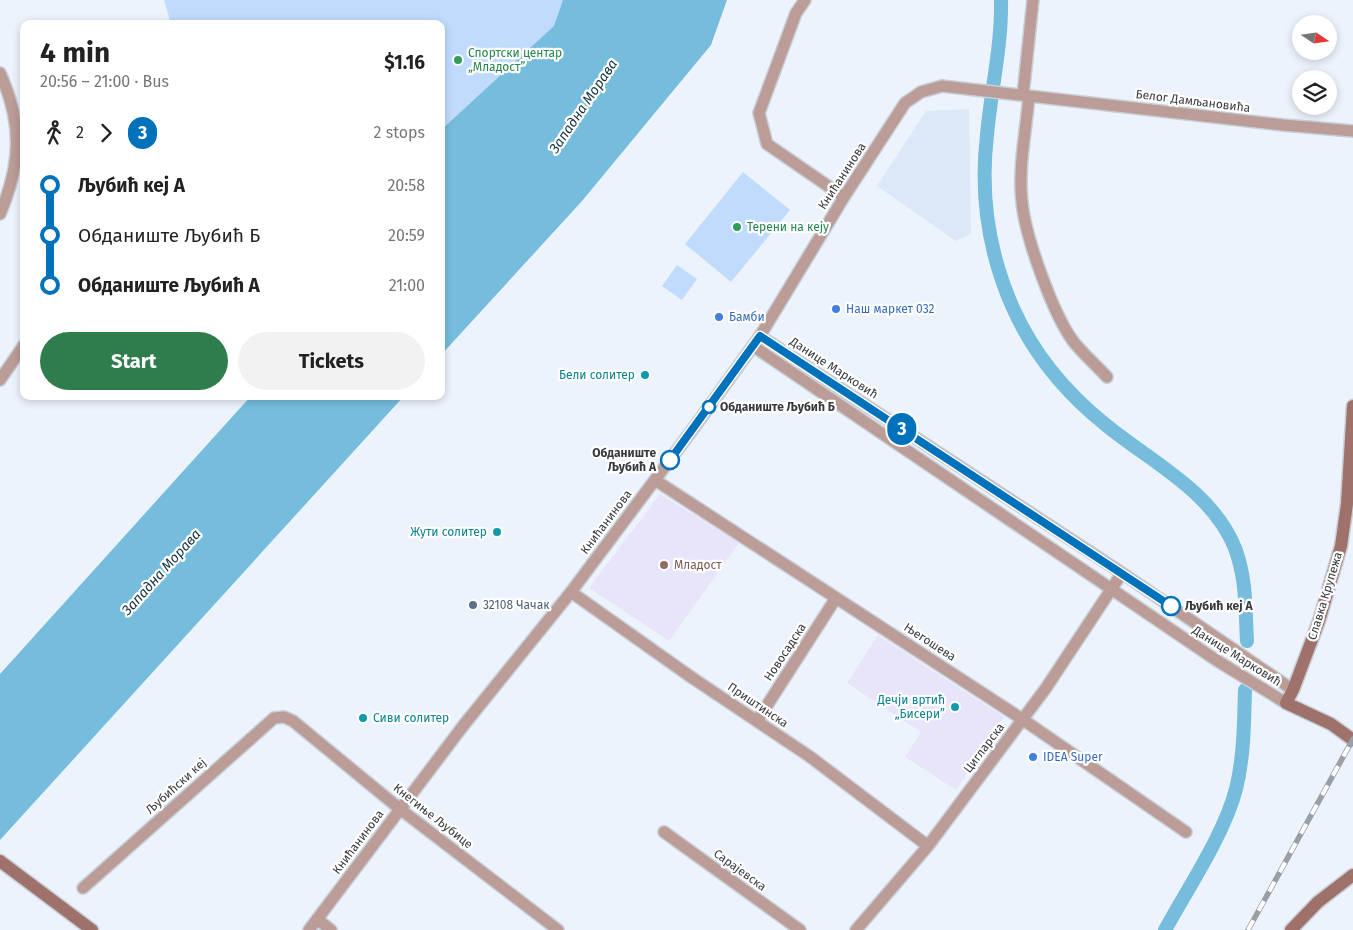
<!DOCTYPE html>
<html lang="en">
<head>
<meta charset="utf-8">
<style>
	:root { --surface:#fff; --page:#f2f2f2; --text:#222; --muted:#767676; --accent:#2f7d4c }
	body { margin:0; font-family:"Fira Sans",sans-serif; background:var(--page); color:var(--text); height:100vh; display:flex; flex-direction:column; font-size:19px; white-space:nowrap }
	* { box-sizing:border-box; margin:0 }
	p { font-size:16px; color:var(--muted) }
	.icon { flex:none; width:28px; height:28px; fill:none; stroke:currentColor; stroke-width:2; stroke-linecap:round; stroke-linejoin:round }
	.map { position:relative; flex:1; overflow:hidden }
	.sheet { position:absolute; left:20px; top:20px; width:425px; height:380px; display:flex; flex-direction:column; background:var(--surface); border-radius:10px; box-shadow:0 2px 8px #0003 }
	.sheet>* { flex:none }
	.badge { padding:0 10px; border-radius:16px; font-size:18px; line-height:32px }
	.needle { width:32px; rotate:103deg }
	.fabs { position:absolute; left:1292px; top:15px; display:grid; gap:10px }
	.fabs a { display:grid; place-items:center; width:45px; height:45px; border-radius:50%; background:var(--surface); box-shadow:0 2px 8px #0003; font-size:25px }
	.map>.badge { position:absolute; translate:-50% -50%; box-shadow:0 0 0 2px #fff }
	.legs { display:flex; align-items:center; gap:8px; height:55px; padding:0 20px; font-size:16px }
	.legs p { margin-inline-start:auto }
	.overview { display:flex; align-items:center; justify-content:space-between; height:85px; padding:0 20px }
	h1 { font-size:28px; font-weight:700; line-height:38px }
	.button { display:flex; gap:10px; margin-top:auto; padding:10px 20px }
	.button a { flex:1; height:58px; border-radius:30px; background:var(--accent); color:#fff; font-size:20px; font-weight:700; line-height:58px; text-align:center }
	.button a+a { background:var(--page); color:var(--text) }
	ul { padding:0 20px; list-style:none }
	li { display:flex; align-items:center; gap:18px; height:50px; font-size:19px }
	li i { display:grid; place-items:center; width:8px; height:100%; margin:0 6px; background:currentColor }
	li i::after { content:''; width:12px; height:12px; margin:-6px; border:4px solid; border-radius:50%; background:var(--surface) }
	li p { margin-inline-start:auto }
	li:first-child i { background:linear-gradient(#0000 50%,currentColor 0) }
	li:last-child i { background:linear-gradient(currentColor 50%,#0000 0) }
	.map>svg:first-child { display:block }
	.built { fill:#dce7f7 }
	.education { fill:#e8e5fb }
	.green { fill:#c0dbfc }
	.water { fill:#76bddd }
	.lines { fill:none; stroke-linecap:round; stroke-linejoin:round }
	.canal { stroke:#76bddd; stroke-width:14 }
	.street-casing { stroke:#c8ced6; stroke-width:14 }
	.secondary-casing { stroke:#c8ced6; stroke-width:15 }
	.street { stroke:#bb9c97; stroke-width:11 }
	.secondary { stroke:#9e726b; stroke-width:12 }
	.rail-casing { stroke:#9a9ea5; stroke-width:5.5 }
	.rail { stroke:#fff; stroke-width:4; stroke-dasharray:11; stroke-linecap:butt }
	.line-1-casing { stroke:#fff; stroke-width:11 }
	.line-1 { stroke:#0072bc; stroke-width:8 }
	.leisure-dot { fill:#2e9e5b; stroke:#fff; stroke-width:2 }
	.shop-dot { fill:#3f7fe0; stroke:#fff; stroke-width:2 }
	.culture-dot { fill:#0f9aa8; stroke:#fff; stroke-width:2 }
	.stop-1-dot { fill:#fff; stroke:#0072bc; stroke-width:2.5 }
	.education-dot { fill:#8d6e63; stroke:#fff; stroke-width:2 }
	.service-dot { fill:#5c6f8a; stroke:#fff; stroke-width:2 }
	.labels { text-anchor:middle; stroke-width:4.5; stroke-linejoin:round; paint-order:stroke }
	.leisure-label { font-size:12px; fill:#27864d; stroke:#fff; text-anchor:start }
	.street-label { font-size:12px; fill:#383a3e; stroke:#fff }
	.shop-label { font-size:12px; fill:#366cbe; stroke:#fff; text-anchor:start }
	.culture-label { font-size:12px; fill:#0d838f; stroke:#fff; text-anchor:end }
	.stop-label { font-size:12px; font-weight:bold; fill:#383a3e; stroke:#fff; text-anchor:start }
	.education-label { font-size:12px; fill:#785e54; stroke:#fff; text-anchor:start }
	.service-label { font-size:12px; fill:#4e5e75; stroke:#fff; text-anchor:start }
	.water-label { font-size:14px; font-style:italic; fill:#123341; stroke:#fff }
</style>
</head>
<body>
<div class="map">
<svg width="1353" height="930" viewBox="0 0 1353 930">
	<rect width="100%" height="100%" fill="#ecf3fc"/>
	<path class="built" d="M969 109 971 234 956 241 877 186 926 111Z"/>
	<path class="education" d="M660 494 739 543 669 641 589 588Z
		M878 635 1004 717 956 790 905 757 921 732 847 683Z"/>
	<path class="green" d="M164 0H563L555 26 441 130V24H171Z
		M743 172 790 210 731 282 685 244Z
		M677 265 697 279 682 300 662 286Z"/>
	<path class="water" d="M563 0H727L711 45 582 201 441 355V130L554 26Z
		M251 396H404L0 840V674Z"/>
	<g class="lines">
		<path class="canal" d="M1001 0C1002 45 991 90 987 135 980 194 989 254 1013 308 1034 355 1066 393 1106 425 1151 462 1212 491 1235 548 1247 581 1245 608 1247 641
			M1165 930C1188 888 1224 835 1236 789 1244 757 1244 723 1245 690"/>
		<defs>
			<path id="street" d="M805 0 796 13 759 113 767 144 844 197
				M0 73C23 124 21 164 0 214
				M1023 95 1033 0
				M1029 96C1026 131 1018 168 1022 202 1025 236 1053 314 1073 341 1083 354 1096 365 1107 377
				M760 336 1122 573 1293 690
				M753 346 1216 660 1286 703
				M0 380 24 345
				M655 480 1022 719 1186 832
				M571 592 691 677 809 756 928 846
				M757 721 836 598
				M664 832 800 930
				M83 888 274 718 284 717 293 721 400 809 558 930
				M317 919 331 930
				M309 930 463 726 571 592 693 429 760 336 844 197 905 103 921 92 942 86 1283 125 1353 131
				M856 930 928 846 1046 688 1122 573"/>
			<path id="secondary" d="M1353 406 1347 504 1341 546 1319 621 1293 690 1286 703 1331 724 1353 740
				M0 861 92 930
				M1291 930 1318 902 1353 875"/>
		</defs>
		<use href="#street" class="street-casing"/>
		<use href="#secondary" class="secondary-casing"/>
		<use href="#street" class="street"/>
		<use href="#secondary" class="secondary"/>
		<defs>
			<path id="rail" d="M1248 930 1353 739"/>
		</defs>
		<use href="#rail" class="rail-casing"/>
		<use href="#rail" class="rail"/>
	</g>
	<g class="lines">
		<defs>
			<path id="line-1" d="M670 460 760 336 1171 606"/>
		</defs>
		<use href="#line-1" class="line-1-casing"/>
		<use href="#line-1" class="line-1"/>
	</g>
	<g class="leisure-dot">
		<circle cx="458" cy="60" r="5"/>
		<circle cx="737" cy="227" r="5"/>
	</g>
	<g class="shop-dot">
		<circle cx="836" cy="309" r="5"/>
		<circle cx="719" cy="317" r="5"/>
		<circle cx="1033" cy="757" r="5"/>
	</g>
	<g class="culture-dot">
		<circle cx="645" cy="375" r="5"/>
		<circle cx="497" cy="532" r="5"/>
		<circle cx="955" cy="707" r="5"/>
		<circle cx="363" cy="718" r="5"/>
	</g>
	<g class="stop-1-dot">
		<circle cx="709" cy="407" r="6"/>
		<circle cx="670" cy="460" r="9"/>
		<circle cx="1171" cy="606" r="9"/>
	</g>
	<circle class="education-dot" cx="664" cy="565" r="5"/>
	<circle class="service-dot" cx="473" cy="605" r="5"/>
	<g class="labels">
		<g class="leisure-label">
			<text x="468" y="57">Спортски центар<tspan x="468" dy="14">„Младост”</tspan></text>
			<text x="747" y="231">Терени на кеју</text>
		</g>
		<g class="street-label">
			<text transform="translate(1193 101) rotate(7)" y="4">Белог Дамљановића</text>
			<text transform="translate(842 176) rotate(-57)" y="4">Книћанинова</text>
			<text transform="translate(834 368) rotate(33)" y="4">Данице Марковић</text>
			<text transform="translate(606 522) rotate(-53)" y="4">Книћанинова</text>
			<text transform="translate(1325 596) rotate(-73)" y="4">Славка Крупежа</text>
			<text transform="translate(930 642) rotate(33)" y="4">Његошева</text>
			<text transform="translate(785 652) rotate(-57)" y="4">Новосадска</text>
			<text transform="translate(1237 656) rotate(32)" y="4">Данице Марковић</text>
			<text transform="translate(758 705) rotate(34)" y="4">Приштинска</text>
			<text transform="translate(984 748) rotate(-53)" y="4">Цигларска</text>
			<text transform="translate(176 786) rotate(-42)" y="4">Љубићски кеј</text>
			<text transform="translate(433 816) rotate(38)" y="4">Кнегиње Љубице</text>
			<text transform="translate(358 842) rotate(-53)" y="4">Книћанинова</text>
			<text transform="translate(740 870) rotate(36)" y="4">Сарајевска</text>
		</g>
		<g class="shop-label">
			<text x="846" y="313">Наш маркет 032</text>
			<text x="729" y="321">Бамби</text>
			<text x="1043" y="761">IDEA Super</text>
		</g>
		<g class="culture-label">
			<text x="635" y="379">Бели солитер</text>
			<text x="487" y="536">Жути солитер</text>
			<text x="945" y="704">Дечји вртић<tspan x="945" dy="14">„Бисери”</tspan></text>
			<text x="373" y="722" text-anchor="start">Сиви солитер</text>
		</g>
		<g class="stop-label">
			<text x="720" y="411">Обданиште Љубић Б</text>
			<text x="656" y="457" text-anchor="end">Обданиште<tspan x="656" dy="14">Љубић А</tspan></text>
			<text x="1185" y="610">Љубић кеј А</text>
		</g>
		<g class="education-label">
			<text x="674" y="569">Младост</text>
		</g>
		<g class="service-label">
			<text x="483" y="609">32108 Чачак</text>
		</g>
		<g class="water-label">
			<text transform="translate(583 106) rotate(-56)" y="5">Западна Морава</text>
			<text transform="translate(161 572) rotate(-48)" y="5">Западна Морава</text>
		</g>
	</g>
</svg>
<div class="fabs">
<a><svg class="needle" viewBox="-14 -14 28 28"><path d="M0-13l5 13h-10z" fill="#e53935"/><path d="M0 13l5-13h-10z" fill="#767676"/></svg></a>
<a><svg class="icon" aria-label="layers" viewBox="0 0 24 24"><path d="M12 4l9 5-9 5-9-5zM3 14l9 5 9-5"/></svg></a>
</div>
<b class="badge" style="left:902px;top:429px;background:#0072bc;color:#fff">3</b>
<section class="sheet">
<div class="overview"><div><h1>4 min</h1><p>20:56 – 21:00 · Bus</p></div><b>$1.16</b></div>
<div class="legs"><svg class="icon" aria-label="walk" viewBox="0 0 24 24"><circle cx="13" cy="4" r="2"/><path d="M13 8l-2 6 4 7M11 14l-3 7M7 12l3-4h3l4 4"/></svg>2<svg class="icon" aria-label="forward" viewBox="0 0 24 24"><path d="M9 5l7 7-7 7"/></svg><b class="badge" style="background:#0072bc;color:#fff">3</b><p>2 stops</p></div>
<ul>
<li><i style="color:#0072bc"></i><b>Љубић кеј А</b><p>20:58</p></li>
<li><i style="color:#0072bc"></i><span>Обданиште Љубић Б</span><p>20:59</p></li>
<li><i style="color:#0072bc"></i><b>Обданиште Љубић А</b><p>21:00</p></li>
</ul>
<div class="button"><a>Start</a><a>Tickets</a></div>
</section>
</div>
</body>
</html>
